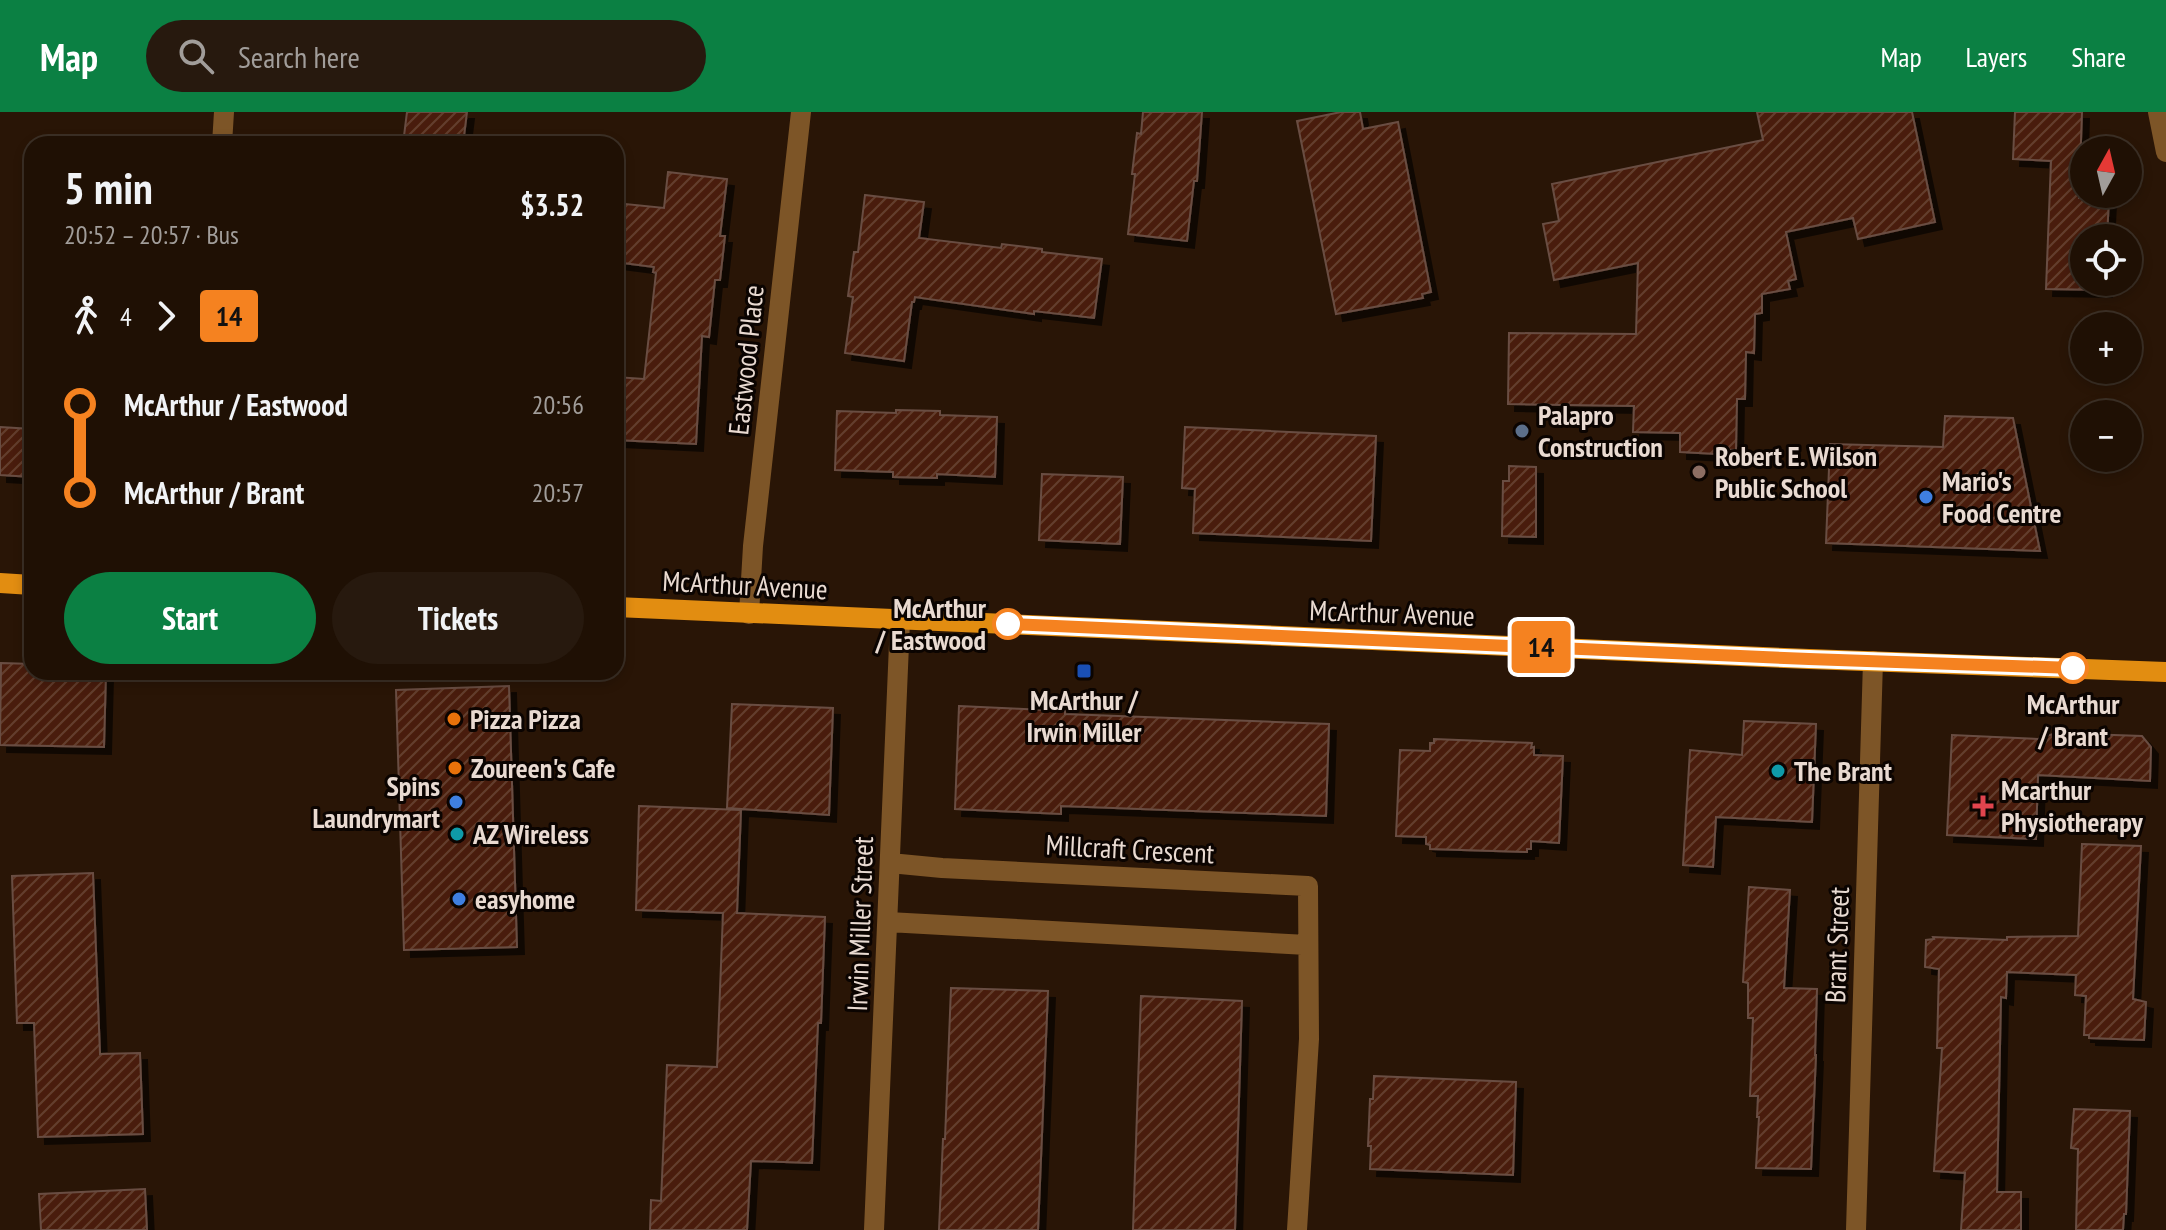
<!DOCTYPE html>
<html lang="en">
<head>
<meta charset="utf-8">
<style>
	:root { --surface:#1f1004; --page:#27190e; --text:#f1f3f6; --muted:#a19d9a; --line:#3c3026; --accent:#0b8043 }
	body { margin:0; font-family:"PT Sans Narrow",sans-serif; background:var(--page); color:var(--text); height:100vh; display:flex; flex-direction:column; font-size:30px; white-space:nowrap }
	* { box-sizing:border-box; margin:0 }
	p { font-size:26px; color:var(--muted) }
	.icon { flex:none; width:44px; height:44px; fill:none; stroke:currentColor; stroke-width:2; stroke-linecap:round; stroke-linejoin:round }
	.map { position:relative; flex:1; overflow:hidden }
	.details { position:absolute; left:24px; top:24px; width:600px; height:544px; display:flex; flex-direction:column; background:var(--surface); border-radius:24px; box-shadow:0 4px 12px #0003,0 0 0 2px var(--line) }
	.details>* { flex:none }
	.badge { padding:0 16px; border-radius:6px; font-size:28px; line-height:52px }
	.needle { width:52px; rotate:8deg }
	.buttons { position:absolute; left:2070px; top:24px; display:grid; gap:16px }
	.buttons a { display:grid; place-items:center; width:72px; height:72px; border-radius:50%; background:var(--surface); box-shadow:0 4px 12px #0003,0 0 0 2px var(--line); font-size:40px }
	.map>.badge { position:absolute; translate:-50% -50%; box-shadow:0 0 0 4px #fff }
	.legs { display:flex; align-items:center; gap:12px; height:88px; padding:0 40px; font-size:26px }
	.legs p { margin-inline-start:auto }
	.head { display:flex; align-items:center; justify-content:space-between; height:136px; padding:0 40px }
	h1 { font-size:44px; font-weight:600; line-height:60px }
	.primary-button { display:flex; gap:16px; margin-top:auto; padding:16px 40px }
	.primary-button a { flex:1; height:92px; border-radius:48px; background:var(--accent); color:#fff; font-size:32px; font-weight:600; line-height:92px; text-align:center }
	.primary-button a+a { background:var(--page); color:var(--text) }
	ul { padding:0 40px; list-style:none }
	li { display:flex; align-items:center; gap:28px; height:88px; font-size:30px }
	li i { display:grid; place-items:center; width:12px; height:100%; margin:0 10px; background:currentColor }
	li i::after { content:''; width:20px; height:20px; margin:-10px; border:6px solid; border-radius:50%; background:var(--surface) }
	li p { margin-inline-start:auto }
	li:first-child i { background:linear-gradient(#0000 50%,currentColor 0) }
	li:last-child i { background:linear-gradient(currentColor 50%,#0000 0) }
	header { display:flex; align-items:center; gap:48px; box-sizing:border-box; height:112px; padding:0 40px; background:var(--accent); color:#fff }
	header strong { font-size:38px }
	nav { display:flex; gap:44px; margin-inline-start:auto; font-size:28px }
	.search { width:560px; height:72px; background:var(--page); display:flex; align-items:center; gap:20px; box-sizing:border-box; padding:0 28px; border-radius:44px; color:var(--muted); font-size:30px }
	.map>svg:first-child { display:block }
	.building { fill:url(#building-hatch); stroke:#694d43; stroke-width:2; filter:url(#shadow) }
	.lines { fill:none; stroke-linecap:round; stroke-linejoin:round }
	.minor { stroke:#7d5527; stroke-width:20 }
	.major { stroke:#e28d11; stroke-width:20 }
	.line-1-casing { stroke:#fff; stroke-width:18 }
	.line-1 { stroke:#f58220; stroke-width:12 }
	.service-dot { fill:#5c6f8a; stroke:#0b0401; stroke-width:3 }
	.education-dot { fill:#8d6e63; stroke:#0b0401; stroke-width:3 }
	.shop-dot { fill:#3f7fe0; stroke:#0b0401; stroke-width:3 }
	.stop-1-dot { fill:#fff; stroke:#f58220; stroke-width:4 }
	.transit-dot { fill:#1a4fb4; stroke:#0b0401; stroke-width:3 }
	.food-dot { fill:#e8710a; stroke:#0b0401; stroke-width:3 }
	.culture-dot { fill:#0f9aa8; stroke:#0b0401; stroke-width:3 }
	.health-dot { fill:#e0444e; stroke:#0b0401; stroke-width:3 }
	.labels { text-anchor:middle; stroke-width:6; stroke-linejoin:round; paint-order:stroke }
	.street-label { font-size:28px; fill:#e9dad1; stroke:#0b0401 }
	.poi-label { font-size:28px; font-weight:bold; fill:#e9dad1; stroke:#0b0401; text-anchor:start }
	.stop-label { font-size:28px; font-weight:bold; fill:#e9dad1; stroke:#0b0401; text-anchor:end }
</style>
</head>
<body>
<header>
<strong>Map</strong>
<div class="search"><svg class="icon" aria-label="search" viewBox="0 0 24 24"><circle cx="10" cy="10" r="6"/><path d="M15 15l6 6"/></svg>Search here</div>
<nav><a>Map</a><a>Layers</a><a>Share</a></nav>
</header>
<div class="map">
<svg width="2166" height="1118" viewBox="0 0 2166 1118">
	<defs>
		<pattern id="building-hatch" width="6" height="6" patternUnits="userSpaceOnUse" patternTransform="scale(2)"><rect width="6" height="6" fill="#4a1e0c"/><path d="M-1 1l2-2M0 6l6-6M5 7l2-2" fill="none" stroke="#643e2e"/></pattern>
		<filter id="shadow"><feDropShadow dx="7" dy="7" stdDeviation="0" flood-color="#0009"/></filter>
	</defs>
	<rect width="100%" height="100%" fill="#291506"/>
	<path class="building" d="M407 0H467L463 32H403Z
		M1143 0H1202L1197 69H1194L1187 129 1128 122 1135 62H1132L1137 21 1141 22Z
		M1341 0H1360L1363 17 1398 10 1431 180 1422 182 1423 186 1336 202 1297 9Z
		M1757 0H1912L1935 110 1858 127 1853 106 1786 120 1796 167 1788 169 1790 177 1762 182V201L1755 202 1754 241 1746 240 1745 287H1737L1736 338 1718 337 1717 342 1680 340V321L1633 320 1634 294 1508 292 1509 221 1636 222 1638 151 1554 168 1543 112 1559 109 1552 72 1763 28Z
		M2015 0H2082L2079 86H2109L2107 126H2084V170H2106L2105 178 2046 177 2051 49 2013 47Z
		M668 60 727 67 720 124H725L720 168H715L709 225 702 224 696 332 616 328V265L644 267 656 161 653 160 654 155 616 150V91L664 96Z
		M865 83 924 90 919 126 1001 136 1002 132 1042 137V140L1102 147 1094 206 1034 199V202L915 185 914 190H912L904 249 845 241 853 185 848 184 854 140H858Z
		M896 298 940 299V303L997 305 995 365 937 362V366L893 365V360L835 358 837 299 896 301Z
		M1945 304 2013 306 2040 439 1826 431 1830 332 1943 335Z
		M0 315 32 317V365L0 363Z
		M1185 315 1376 324 1371 429 1193 421 1195 377 1182 376Z
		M1509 354 1536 355V425L1502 424 1503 369H1509Z
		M1042 362 1123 365 1120 432 1039 428Z
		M1 551 32 552V560H106L104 635 0 633Z
		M509 574 517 835 404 838 396 578Z
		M732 592 833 596 829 703 727 696Z
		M959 594 1065 599V602L1329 612 1326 704 1061 694V702L955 697Z
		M1744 609 1816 612 1812 710 1716 705 1713 755 1683 753 1690 638 1742 643Z
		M2056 621 2142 624 2151 635 2150 669 2038 663 2036 727 1947 723 1952 623 2038 627Z
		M1434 627 1532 631 1531 636 1534 635V643L1563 644 1559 731 1531 729V737H1527V740L1430 737V733L1426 732V725L1396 724 1400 638 1430 639V631H1434Z
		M639 694 741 698 737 801 825 805 821 911H818L812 1051 751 1049 747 1118H650L651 1088 661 1089 667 953 717 955 723 801 636 798Z
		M2082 732 2141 734 2133 887 2146 890 2144 928 2089 926V923H2084L2086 884 2075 883 2076 863 2007 860 2006 886 2001 885 1997 1080H2021V1118H1961L1965 1061 1934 1059 1942 936H1937L1939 857 1925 855 1926 828 1934 827 1933 825 2007 828V825L2078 824Z
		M93 761 100 942 140 941 143 1022 38 1025 34 911H17L12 764Z
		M1749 775 1790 778 1784 876 1817 877 1815 943H1816L1811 1057 1756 1056 1759 1005H1757L1758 984H1750L1753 906H1748V871L1743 870Z
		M951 876 1048 879 1038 1118H939L943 1027H945Z
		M1141 884 1242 889 1235 1118H1133Z
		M1374 964 1516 970 1513 1063 1370 1057 1371 1034H1368L1370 987H1373Z
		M2074 997 2130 999 2126 1102H2124L2123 1118H2076L2078 1037 2071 1036Z
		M145 1077 147 1118H41L39 1082Z"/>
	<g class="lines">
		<path class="minor" d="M2158 0 2166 40
			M222 32 224 0
			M749 502 753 434 801 0
			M890 751 942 756 1308 774 1309 927 1297 1118
			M888 810 1307 833
			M874 1118 900 509
			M1856 1118 1873 549"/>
		<path class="major" d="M0 471 32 473
			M616 495 1809 547 2166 560"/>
	</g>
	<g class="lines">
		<defs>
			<path id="line-1" d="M1008 512 1809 547 2073 556"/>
		</defs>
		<use href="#line-1" class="line-1-casing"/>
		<use href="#line-1" class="line-1"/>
	</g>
	<circle class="service-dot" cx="1522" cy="319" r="8"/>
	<circle class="education-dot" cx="1699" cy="360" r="8"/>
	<g class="shop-dot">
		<circle cx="1926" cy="385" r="8"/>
		<circle cx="456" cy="690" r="8"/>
		<circle cx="459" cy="787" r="8"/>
	</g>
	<g class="stop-1-dot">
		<circle cx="1008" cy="512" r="14"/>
		<circle cx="2073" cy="556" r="14"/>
	</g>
	<rect class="transit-dot" x="1076" y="551" width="16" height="16" rx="4"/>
	<g class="food-dot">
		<circle cx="454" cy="607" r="8"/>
		<circle cx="455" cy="656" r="8"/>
	</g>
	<g class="culture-dot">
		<circle cx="1778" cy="659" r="8"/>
		<circle cx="457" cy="722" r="8"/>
	</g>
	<path class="health-dot" d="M1979 682h8v8h8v8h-8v8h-8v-8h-8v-8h8z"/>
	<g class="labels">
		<g class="street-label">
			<text transform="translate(746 248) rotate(-84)" y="10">Eastwood Place</text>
			<text transform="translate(745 473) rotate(3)" y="10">McArthur Avenue</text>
			<text transform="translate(1392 501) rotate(2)" y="10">McArthur Avenue</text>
			<text transform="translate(1130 737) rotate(3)" y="10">Millcraft Crescent</text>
			<text transform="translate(860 812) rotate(-88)" y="10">Irwin Miller Street</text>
			<text transform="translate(1837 833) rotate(-88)" y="10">Brant Street</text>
		</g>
		<g class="poi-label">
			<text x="1538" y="313">Palapro<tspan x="1538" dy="32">Construction</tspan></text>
			<text x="1715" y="354">Robert E. Wilson<tspan x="1715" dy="32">Public School</tspan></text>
			<text x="1942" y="379">Mario's<tspan x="1942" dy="32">Food Centre</tspan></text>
			<text x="1084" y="598" text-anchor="middle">McArthur /<tspan x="1084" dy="32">Irwin Miller</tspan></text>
			<text x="470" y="617">Pizza Pizza</text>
			<text x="471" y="666">Zoureen's Cafe</text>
			<text x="1794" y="669">The Brant</text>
			<text x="440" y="684" text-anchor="end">Spins<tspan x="440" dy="32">Laundrymart</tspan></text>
			<text x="2001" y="688">Mcarthur<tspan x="2001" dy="32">Physiotherapy</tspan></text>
			<text x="473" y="732">AZ Wireless</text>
			<text x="475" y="797">easyhome</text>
		</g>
		<g class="stop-label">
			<text x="986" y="506">McArthur<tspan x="986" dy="32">/ Eastwood</tspan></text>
			<text x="2073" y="602" text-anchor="middle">McArthur<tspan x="2073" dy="32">/ Brant</tspan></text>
		</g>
	</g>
</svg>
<div class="buttons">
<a><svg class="needle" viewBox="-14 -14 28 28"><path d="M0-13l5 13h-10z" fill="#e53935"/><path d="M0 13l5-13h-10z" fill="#a19d9a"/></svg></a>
<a><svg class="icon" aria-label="locate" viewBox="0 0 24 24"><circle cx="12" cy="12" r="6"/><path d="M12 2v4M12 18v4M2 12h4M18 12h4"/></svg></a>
<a>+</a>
<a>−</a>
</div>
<b class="badge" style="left:1541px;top:535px;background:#f58220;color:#111">14</b>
<section class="details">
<div class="head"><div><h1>5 min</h1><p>20:52 – 20:57 · Bus</p></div><b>$3.52</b></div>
<div class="legs"><svg class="icon" aria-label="walk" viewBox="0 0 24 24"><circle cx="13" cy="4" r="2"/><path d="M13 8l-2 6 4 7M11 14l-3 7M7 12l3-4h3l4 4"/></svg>4<svg class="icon" aria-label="forward" viewBox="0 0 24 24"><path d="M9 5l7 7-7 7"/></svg><b class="badge" style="background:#f58220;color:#111">14</b></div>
<ul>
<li><i style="color:#f58220"></i><b>McArthur / Eastwood</b><p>20:56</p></li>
<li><i style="color:#f58220"></i><b>McArthur / Brant</b><p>20:57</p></li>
</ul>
<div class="primary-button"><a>Start</a><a>Tickets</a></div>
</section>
</div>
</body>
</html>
